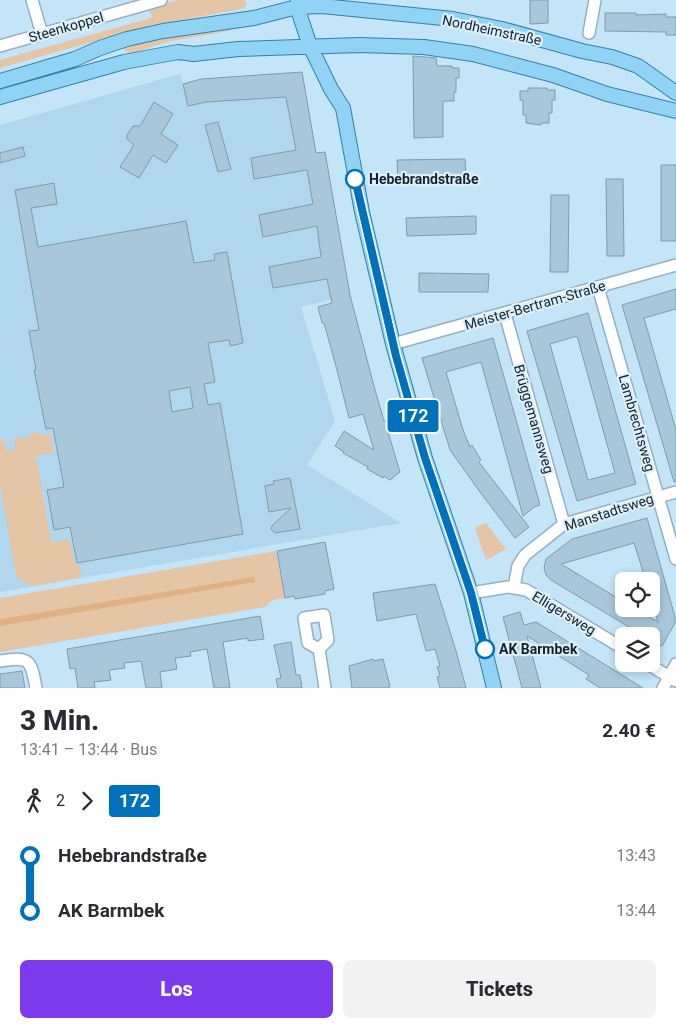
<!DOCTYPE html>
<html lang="de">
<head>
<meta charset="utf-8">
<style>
	:root { --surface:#fff; --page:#f2f2f3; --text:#2b2b33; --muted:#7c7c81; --accent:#7c3aed }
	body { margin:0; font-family:Roboto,sans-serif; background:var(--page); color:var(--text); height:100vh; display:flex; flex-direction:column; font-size:19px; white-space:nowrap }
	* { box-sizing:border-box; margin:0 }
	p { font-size:16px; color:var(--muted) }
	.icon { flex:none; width:28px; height:28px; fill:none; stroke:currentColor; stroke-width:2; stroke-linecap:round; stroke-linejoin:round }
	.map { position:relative; height:688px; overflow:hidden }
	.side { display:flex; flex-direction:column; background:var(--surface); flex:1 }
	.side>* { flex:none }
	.badge { padding:0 10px; border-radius:4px; font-size:18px; line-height:32px }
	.fabs { position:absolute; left:615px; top:572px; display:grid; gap:10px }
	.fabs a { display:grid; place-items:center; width:45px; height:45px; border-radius:8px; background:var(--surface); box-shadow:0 2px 8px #0003; font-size:25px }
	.map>.badge { position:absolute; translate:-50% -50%; box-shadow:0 0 0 2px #fff }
	.legs { display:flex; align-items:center; gap:8px; height:55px; padding:0 20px; font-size:16px }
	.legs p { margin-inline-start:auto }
	.head { display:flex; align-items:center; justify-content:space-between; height:85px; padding:0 20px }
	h1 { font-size:28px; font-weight:800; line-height:38px }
	.action { display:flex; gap:10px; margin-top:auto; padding:10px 20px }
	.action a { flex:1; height:58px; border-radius:8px; background:var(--accent); color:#fff; font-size:20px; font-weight:800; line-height:58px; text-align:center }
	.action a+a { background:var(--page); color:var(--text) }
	ul { padding:0 20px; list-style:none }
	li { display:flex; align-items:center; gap:18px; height:55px; font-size:19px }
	li i { display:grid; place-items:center; width:8px; height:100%; margin:0 6px; background:currentColor }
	li i::after { content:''; width:12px; height:12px; margin:-6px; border:4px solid; border-radius:50%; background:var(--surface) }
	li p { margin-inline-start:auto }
	li:first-child i { background:linear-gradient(#0000 50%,currentColor 0) }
	li:last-child i { background:linear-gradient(currentColor 50%,#0000 0) }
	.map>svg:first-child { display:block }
	.built { fill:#b1d7ef }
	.green { fill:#e4c5a6 }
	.water { fill:#deb286 }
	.building { fill:#a8c7da; stroke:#7d9bae; fill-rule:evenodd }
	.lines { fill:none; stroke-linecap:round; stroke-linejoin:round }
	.minor-casing { stroke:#93b1c4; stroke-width:14 }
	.major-casing { stroke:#3582a8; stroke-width:16 }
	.minor { stroke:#fff; stroke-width:11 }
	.major { stroke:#90d3f4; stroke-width:14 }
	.line-1-casing { stroke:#fff; stroke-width:11 }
	.line-1 { stroke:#0072bc; stroke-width:8 }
	.stop-1-dot { fill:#fff; stroke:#0072bc; stroke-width:2.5 }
	.labels { text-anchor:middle; stroke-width:4.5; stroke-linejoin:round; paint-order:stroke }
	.street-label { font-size:14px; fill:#162229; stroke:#dceffb }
	.stop-label { font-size:14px; font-weight:bold; fill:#162229; stroke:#dceffb; text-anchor:start }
</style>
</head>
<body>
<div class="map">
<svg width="676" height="688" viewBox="0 0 676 688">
	<rect width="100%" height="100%" fill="#c4e4f7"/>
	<path class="built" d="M302 72 316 153 325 152 350 295 301 307 335 421 307 465 401 523 0 592V125L180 74 183 84 201 79Z"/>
	<path class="green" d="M177 0H245L247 5 242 9 152 25 0 68V60L151 18 152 16 148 10Z
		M235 27 229 31 171 41 129 54 121 46 167 37Z
		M38 432 39 435 48 434 51 435 54 453 36 456 51 542 70 539 75 564H79L81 573 79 578 31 586 16 576 0 483V439L4 438 6 451 16 449 14 437 19 436V438L29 437V434Z
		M486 523 506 549 486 560 475 528Z
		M276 551 285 598 273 600 265 607 0 652V598Z"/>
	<path class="water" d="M254 577 255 582 0 626V619Z"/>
	<path class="building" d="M530 0H548V23L530 24Z
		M605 13H636V15L666 14V17H676V35H666V32L605 31Z
		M413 56 436 58 437 66H452V68H459V78H456V92H454V101H443V137L414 138Z
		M302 72 316 153 325 152 350 295 375 390 384 421 386 420 390 432H388L400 472 390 480 384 476 383 478 367 469 368 467 343 453 344 452 335 446 344 431 374 450 363 414 349 418 337 370 324 323H322L318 307 332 303 327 279 273 288 269 267 321 257 317 226 263 237 259 215 313 204 307 170 254 179 251 158 296 150 286 97 206 102 188 106 183 84 201 79Z
		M528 88H547V90H555V100H552V113H549V123H541V125L526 123V115H523V100H520V91H528Z
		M154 102 173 114 161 134 178 145 166 163 153 155 139 178 120 167 134 145 127 139V135L133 126H140Z
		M218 122 231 169 218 172 205 125Z
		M23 147 25 156 0 163V153Z
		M465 159 466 178 398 180 397 160Z
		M661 165H676V241H661Z
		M606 179H623L624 256H607Z
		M54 183 57 204 31 208 38 247 186 221 194 263 215 260 214 254 227 252 243 343 230 346 229 340 208 343 215 382 204 384 208 405 220 403 243 534 77 563 70 527 54 530 47 490 64 487 53 428 46 429 34 370H36L29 331 39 330 15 190ZM190 387 193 408 172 412 169 391Z
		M551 195H569L568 272H550Z
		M476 216V234L407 236 406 218Z
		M419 273 489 274 488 292H419Z
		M676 289V309L644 318 676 430V482H674L622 305Z
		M588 313 636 484 577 501 527 331ZM577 336 615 473 588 480 550 344Z
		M493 338 540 505 534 507 523 516 481 362 446 372 463 430 470 447 472 445 481 460 479 462 529 527 515 538 480 492 450 450 422 358Z
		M290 478 300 529 275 533 271 529 272 526 291 508 269 512 265 486 274 484 273 481Z
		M647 518 675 617V623L662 646 651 642V636H644L551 580 546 575 544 568 546 559 572 539ZM634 543 646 581H651V599L658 622 635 609H624V602L561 564Z
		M325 542 334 589 325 591V594L295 599 294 596 285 598 277 551Z
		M435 584 456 651 466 688H440L437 677 440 676 437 667 440 666 435 649 426 651 416 614 377 621 373 593Z
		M520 612 524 625 536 622 643 688H600L586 679 589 675 527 636 541 688H522L503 617Z
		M260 616 264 639 248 641V638L223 642 230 688H214L207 649 190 652 191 656 175 658 177 669 160 672 162 688H146L141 661 124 663 125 668 109 670 111 680 94 682 95 688H78L75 668 70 669 67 649Z
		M291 642 296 675H300L302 688H278L276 679 281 678 274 645Z
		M373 659V661L383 659 390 686 389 688H352L349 666Z
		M22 671 25 688H0V674Z"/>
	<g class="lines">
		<defs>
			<path id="minor" d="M32 0 42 34
				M589 33 595 0
				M0 46 161 0
				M598 287 676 559
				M505 314 564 524
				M393 344 676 265
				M514 587 518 566 525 555 564 524 676 492
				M471 593 508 587 526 590 624 649
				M324 615 328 640 319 649 308 643 304 618Z
				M319 649 325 688
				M0 661C30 656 31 660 36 688
				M648 664 676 681
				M663 688 676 664"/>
			<path id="major" d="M298 0 297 7 310 46 331 89 343 108 362 212 393 344 425 458 471 593 494 688
				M0 81 75 59 100 48 127 39 163 31 254 18 297 7 322 6 453 19 502 29 582 51 612 57 638 66 676 93
				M0 97 124 62 178 52 194 54 238 49 359 45 424 47 473 54 553 75 607 94 676 111"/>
		</defs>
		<use href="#minor" class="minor-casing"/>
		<use href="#major" class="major-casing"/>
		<use href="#minor" class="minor"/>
		<use href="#major" class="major"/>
	</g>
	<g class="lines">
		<defs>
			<path id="line-1" d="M355 179 396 356 425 458 471 593 485 649"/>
		</defs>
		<use href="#line-1" class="line-1-casing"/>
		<use href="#line-1" class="line-1"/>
	</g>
	<g class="stop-1-dot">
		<circle cx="355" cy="179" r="9"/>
		<circle cx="485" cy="649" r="9"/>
	</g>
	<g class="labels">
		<g class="street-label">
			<text transform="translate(66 27) rotate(-16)" y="5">Steenkoppel</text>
			<text transform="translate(492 30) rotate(12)" y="5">Nordheimstraße</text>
			<text transform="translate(535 305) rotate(-16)" y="5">Meister-Bertram-Straße</text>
			<text transform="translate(534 419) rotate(74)" y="5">Brüggemannsweg</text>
			<text transform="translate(637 423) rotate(74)" y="5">Lambrechtsweg</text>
			<text transform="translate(609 512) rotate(-18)" y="5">Manstadtsweg</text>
			<text transform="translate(564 613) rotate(31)" y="5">Elligersweg</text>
		</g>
		<g class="stop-label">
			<text x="369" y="184">Hebebrandstraße</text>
			<text x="499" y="654">AK Barmbek</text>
		</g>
	</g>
</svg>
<div class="fabs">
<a><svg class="icon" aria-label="locate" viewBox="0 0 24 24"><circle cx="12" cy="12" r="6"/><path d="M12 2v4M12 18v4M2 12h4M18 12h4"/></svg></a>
<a><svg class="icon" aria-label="layers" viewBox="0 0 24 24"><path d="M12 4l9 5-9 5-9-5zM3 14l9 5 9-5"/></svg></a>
</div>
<b class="badge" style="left:413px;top:416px;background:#0072bc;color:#fff">172</b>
</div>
<section class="side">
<div class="head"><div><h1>3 Min.</h1><p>13:41 – 13:44 · Bus</p></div><b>2.40 €</b></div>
<div class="legs"><svg class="icon" aria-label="walk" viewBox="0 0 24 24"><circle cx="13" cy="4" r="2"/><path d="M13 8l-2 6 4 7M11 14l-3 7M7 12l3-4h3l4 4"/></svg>2<svg class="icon" aria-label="forward" viewBox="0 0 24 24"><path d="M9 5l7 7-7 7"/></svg><b class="badge" style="background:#0072bc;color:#fff">172</b></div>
<ul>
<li><i style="color:#0072bc"></i><b>Hebebrandstraße</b><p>13:43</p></li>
<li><i style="color:#0072bc"></i><b>AK Barmbek</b><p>13:44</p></li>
</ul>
<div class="action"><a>Los</a><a>Tickets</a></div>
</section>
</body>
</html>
